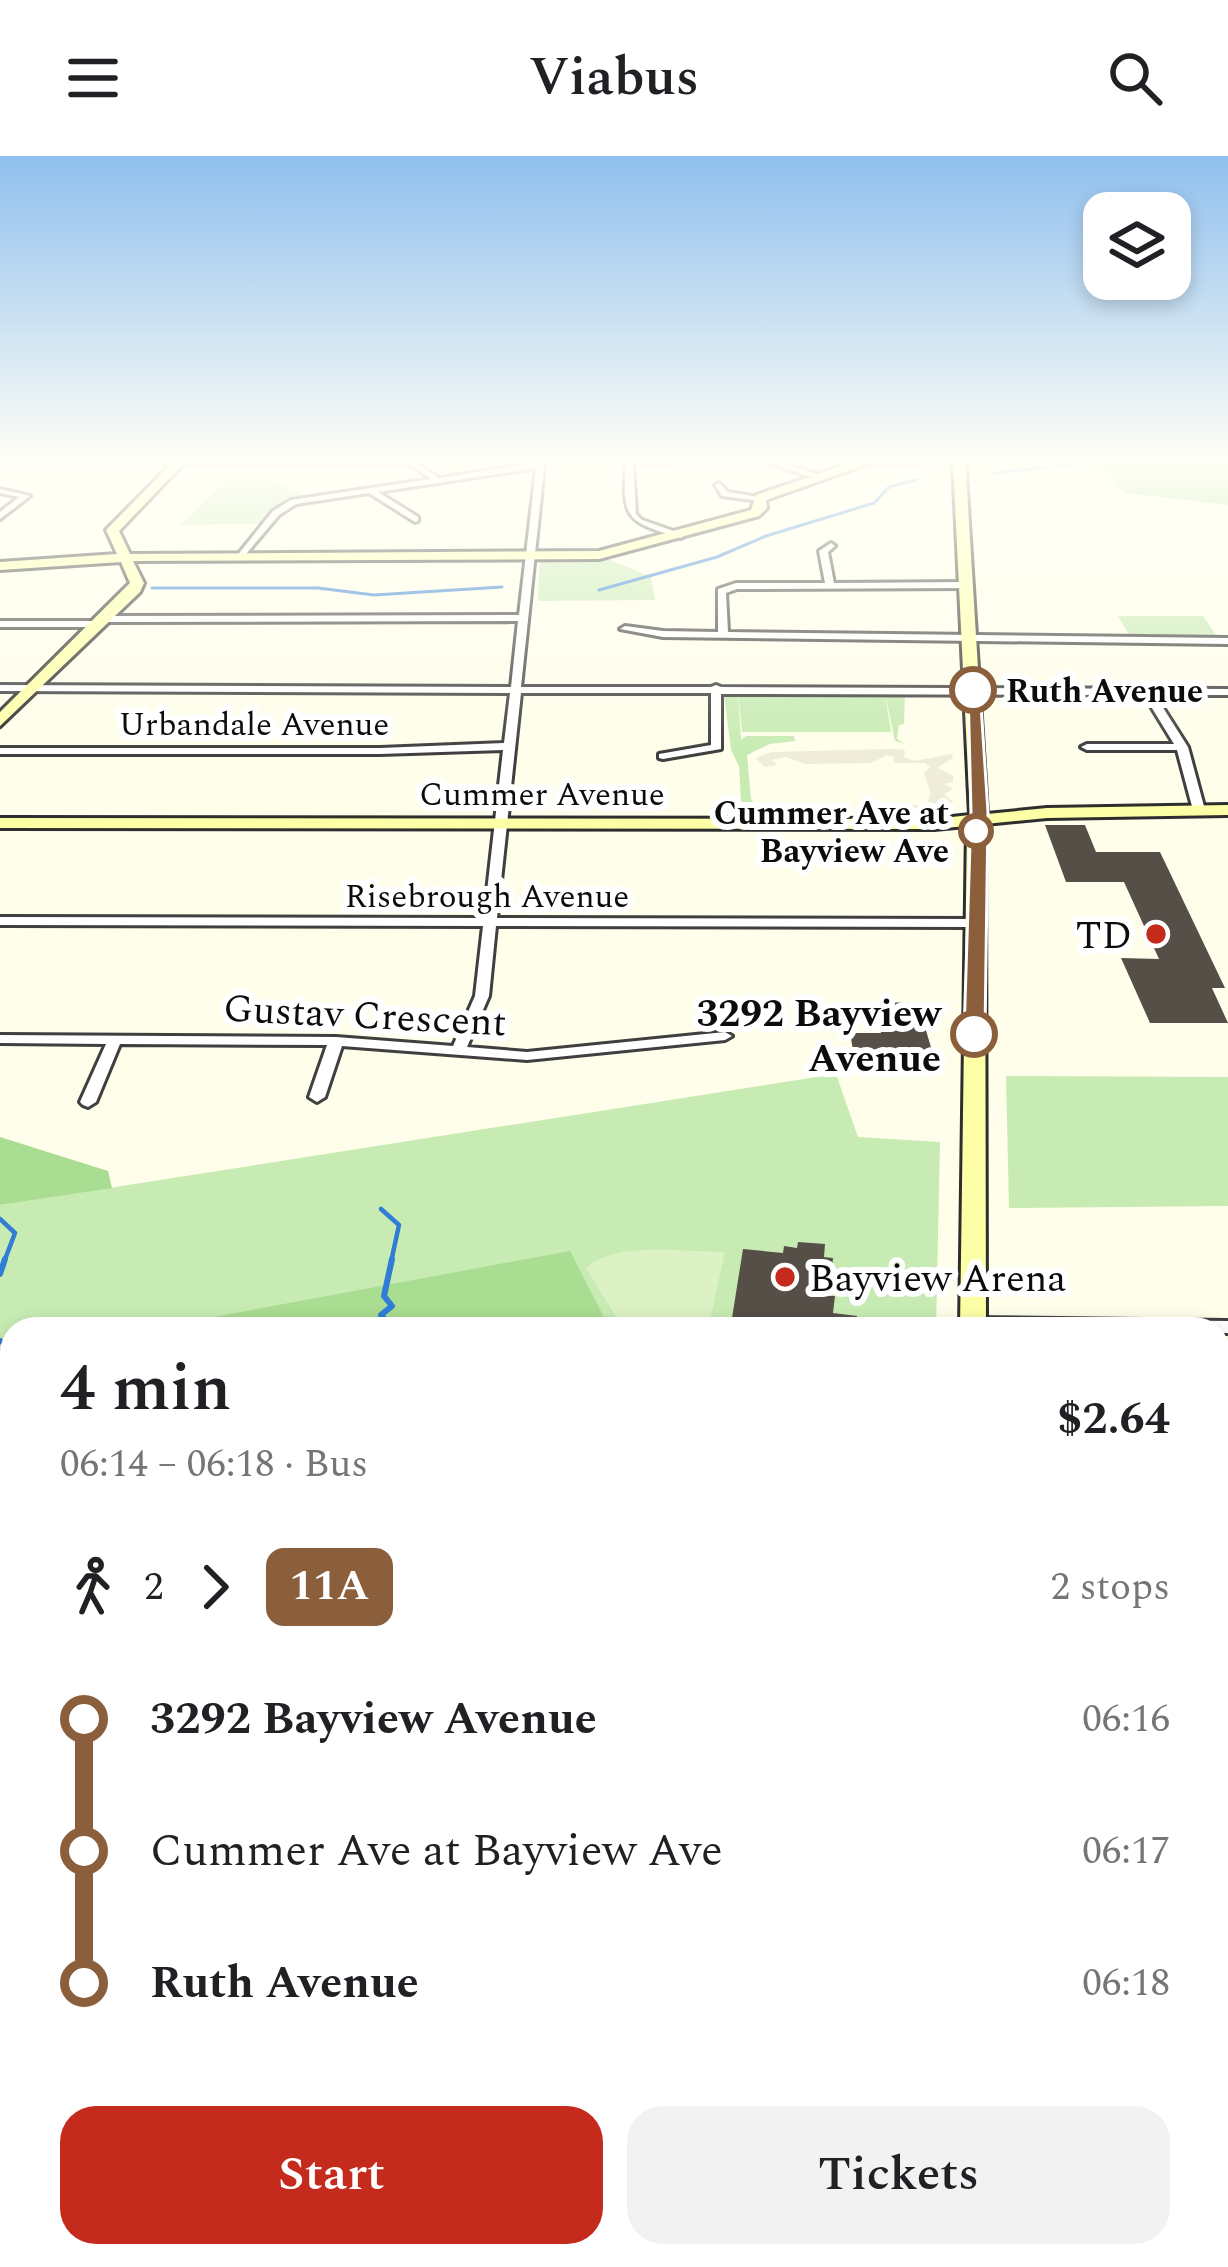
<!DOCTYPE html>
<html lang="en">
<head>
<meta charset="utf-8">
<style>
	:root { --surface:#fff; --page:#f2f2f2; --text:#202124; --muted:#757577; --accent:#c42b1c }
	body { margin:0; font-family:Spectral,serif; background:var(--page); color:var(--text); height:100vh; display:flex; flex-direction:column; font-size:45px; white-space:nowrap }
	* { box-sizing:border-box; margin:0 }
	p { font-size:39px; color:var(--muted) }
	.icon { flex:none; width:66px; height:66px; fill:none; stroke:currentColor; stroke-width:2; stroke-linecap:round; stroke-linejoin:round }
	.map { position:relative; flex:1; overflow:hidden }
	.side { position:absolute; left:0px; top:1161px; width:1230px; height:951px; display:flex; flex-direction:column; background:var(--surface); border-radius:36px 36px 0 0; box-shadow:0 6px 18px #0003 }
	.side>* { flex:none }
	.badge { padding:0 24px; border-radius:18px; font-size:42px; line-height:78px }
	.tools { position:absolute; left:1083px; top:36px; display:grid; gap:24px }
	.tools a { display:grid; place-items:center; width:108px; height:108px; border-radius:24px; background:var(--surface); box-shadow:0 6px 18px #0003; font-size:60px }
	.map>.badge { position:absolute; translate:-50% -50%; box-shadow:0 0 0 6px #fff }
	.legs { display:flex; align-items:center; gap:18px; height:132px; padding:0 60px; font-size:39px }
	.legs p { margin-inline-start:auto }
	.head { display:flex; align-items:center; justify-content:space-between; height:204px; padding:0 60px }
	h1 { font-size:66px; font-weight:600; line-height:90px }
	.cta { display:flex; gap:24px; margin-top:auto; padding:24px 60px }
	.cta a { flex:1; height:138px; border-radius:36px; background:var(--accent); color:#fff; font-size:48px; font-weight:600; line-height:138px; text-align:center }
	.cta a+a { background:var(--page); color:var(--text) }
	ul { padding:0 60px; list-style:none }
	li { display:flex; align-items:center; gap:42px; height:132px; font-size:45px }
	li i { display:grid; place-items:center; width:18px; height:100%; margin:0 15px; background:currentColor }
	li i::after { content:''; width:30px; height:30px; margin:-15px; border:9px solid; border-radius:50%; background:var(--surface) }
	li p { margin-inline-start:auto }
	li:first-child i { background:linear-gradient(#0000 50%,currentColor 0) }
	li:last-child i { background:linear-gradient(currentColor 50%,#0000 0) }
	header { display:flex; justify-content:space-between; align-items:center; height:156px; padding:0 60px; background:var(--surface); font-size:54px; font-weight:600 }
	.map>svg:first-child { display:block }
	.green { fill:#c8ebb3 }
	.forest { fill:#a9dd91 }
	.pitch { fill:#dcf2c5 }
	.plaza { fill:#efecda }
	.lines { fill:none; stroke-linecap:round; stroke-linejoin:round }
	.stream-far2 { stroke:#2f7dd5; stroke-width:3 }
	.stream-far1 { stroke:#2f7dd5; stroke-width:4.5 }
	.stream { stroke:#2f7dd5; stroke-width:6 }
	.building { fill:#554f48 }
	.street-casing { stroke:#3f3f3f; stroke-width:6 }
	.secondary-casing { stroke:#2e2e2e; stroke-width:6 }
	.street { fill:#fff; fill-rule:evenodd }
	.secondary { fill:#fdffa6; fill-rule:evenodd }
	.line-1 { fill:#8b5e3c; stroke:#fff; stroke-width:3 }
	.stop-1-dot { fill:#fff; stroke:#8b5e3c; stroke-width:6 }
	.poi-dot { fill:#c42b1c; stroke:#fff; stroke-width:4.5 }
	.labels { text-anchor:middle; stroke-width:12; stroke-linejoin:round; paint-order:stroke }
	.far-stop-label { font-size:33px; font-weight:bold; fill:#0c0c0c; stroke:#fff; text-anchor:start }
	.far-street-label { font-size:33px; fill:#0c0c0c; stroke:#fff }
	.poi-label { font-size:39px; fill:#0c0c0c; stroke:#fff; text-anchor:end }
	.stop-label { font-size:39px; font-weight:bold; fill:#0c0c0c; stroke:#fff; text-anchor:end }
	.street-label { font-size:39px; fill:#0c0c0c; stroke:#fff }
</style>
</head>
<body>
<header><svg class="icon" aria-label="menu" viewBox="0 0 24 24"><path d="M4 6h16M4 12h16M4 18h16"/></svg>Viabus<svg class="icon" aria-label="search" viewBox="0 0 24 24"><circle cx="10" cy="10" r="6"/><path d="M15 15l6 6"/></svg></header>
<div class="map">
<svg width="1228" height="2111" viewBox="0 0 1228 2111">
	<rect width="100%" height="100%" fill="#fffeeb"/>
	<path class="green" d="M226 325H275L303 341 273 354 261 368 180 369Z
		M608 403 651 421 655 444 538 445 540 405Z
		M1118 460H1203L1216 479H1129Z
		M730 535H901L905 537 904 568 899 569 897 583 905 588 895 585 885 537 891 576H742L738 537 741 584 746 580H794L795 585 770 588 747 599 751 643 761 656 742 661 739 610 731 594 724 539Z
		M836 918 858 981 940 986 936 1173H12V1237L0 1233V1049Z
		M1006 920 1228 921V1050L1009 1052Z"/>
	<path class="forest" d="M1082 302H1228V349L1126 337 1116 330 1113 319 1081 309Z
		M0 981 108 1015 112 1032 0 1049Z
		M570 1095 608 1169 618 1173H149Z"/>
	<path class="pitch" d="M725 1096 708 1173 621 1169 586 1112C616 1084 686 1097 725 1096Z"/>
	<path class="plaza" d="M893 593 905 594 904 601 914 605 952 598 953 602 937 612 953 619V626L944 628 953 633 944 638 954 647 939 649 952 656 873 660 874 654 926 648 931 638 924 617 930 611 925 607H894V601L887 599 871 607 806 608 786 601 771 604 778 609 764 611 756 602 771 596Z"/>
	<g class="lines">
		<path class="stream-far2" d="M995 317 1103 305
			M152 432H318L374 439 502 431
			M599 434 717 401 766 380 874 347 889 331 916 324"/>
		<path class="stream-far1" d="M381 1053 399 1069 391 1106
			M0 1063 15 1077 4 1106"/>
		<path class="stream" d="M0 1118 5 1103
			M384 1173 387 1166 381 1159 392 1150 384 1140 392 1103
			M0 1185 12 1189"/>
	</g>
	<path class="building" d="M1045 669H1085L1096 696H1160L1225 832H1212L1228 867H1150L1121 802 1159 803 1124 726H1066Z
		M877 846 918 847 935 905H855L850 877H881Z
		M798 1086 825 1088 824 1101 833 1102 829 1140H835L833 1157 857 1160 856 1173H720L722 1161 732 1162 743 1093 783 1097 784 1090 797 1092Z"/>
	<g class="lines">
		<defs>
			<path id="street" d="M0 302 411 303 439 322 536 307 537 302H545L521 531H711L716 529 721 531 1228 533V539H1155L1188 591 1205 654 1199 658 1193 654 1177 594H1087L1081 591 1087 588H1174L1144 539 721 538V593L663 603 659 602V598L711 589V537H521L497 762 974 763 981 767 974 771 496 770 489 840 467 891 527 896 725 876 732 880 725 884 527 904 342 890 325 941 317 946 309 941 327 889 120 888 96 946 88 951 83 949 80 946 106 888 0 887V879L336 881 453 890 475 840 483 770 0 769V761L484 762 503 594 380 598H0V592H380L504 587 510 537 0 535V529L511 531 518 465 105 466 100 463 105 460 519 459 536 312 378 336 418 361V365L415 366 369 337 296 348 279 359 241 404 236 401 273 355 291 344 431 323 409 307 0 306Z
				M768 302 828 322 821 324 762 305 633 307 636 358 642 364 685 379 681 382C625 365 622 364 626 303Z
				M719 327 728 336 764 342 760 345 722 340 715 329Z
				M0 333 30 340 0 363V356L19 341 0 337Z
				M831 387 835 390 828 396 834 427 967 426 972 429 967 432 737 433 726 437 728 476 1228 482V488L663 481 620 473 625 470 663 475 718 476V433L736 427H825L819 395Z
				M0 465H100L105 468 100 471H0Z
				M973 1162 1228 1165V1177H1218V1173L967 1172 964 1168Z
				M0 1358 12 1361V1375L0 1372Z"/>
			<path id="secondary" d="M177 302H189L119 375 130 398 599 395 751 354 756 339 865 302H965L987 658 1047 652 1228 649V659L1047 662 985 668 986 1173H960L967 670 934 673 0 672V662L934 663 970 659 953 306 871 307 766 344 767 352 759 360 599 403 133 405 144 427 140 436 0 570V556L130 427 121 406 0 414V406L117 398 106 374Z
				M1228 1936V1974L1218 1975V1937Z
				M0 1986H12V2026H0Z
				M920 2100H962V2111H920Z
				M963 2100H1005L1004 2111H962Z"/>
		</defs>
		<use href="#street" class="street-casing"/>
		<use href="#secondary" class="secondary-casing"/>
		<use href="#street" class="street"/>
		<use href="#secondary" class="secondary"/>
	</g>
	<linearGradient id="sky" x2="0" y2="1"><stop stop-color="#90c0ef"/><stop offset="0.51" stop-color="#fffff6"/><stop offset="1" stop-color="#fffff6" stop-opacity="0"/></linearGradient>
	<rect width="1228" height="597" fill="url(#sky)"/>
	<path class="line-1" d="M968 531 980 534 988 656 985 878 974 884 964 878 971 656Z"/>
	<g class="stop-1-dot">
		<circle cx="973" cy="534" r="21"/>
		<circle cx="976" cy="675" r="15"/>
		<circle cx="974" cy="878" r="21"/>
	</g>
	<g class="poi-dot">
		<circle cx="1156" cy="778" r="12"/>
		<circle cx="785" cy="1121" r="12"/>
	</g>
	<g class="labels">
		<g class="far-stop-label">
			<text x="1006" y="546">Ruth Avenue</text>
			<text x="949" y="668" text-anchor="end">Cummer Ave at<tspan x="949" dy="38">Bayview Ave</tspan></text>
		</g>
		<g class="far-street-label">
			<text x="254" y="579">Urbandale Avenue</text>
			<text x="542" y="649">Cummer Avenue</text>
			<text x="487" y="751">Risebrough Avenue</text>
		</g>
		<g class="poi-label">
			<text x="1132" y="792">TD</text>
			<text x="809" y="1135" text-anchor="start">Bayview Arena</text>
		</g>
		<g class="stop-label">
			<text x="941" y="870">3292 Bayview<tspan x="941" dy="45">Avenue</tspan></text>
		</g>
		<g class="street-label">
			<text transform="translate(365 858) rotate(3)" y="14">Gustav Crescent</text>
		</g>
	</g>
</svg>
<div class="tools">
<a><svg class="icon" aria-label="layers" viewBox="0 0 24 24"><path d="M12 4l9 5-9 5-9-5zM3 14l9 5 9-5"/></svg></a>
</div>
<section class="side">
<div class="head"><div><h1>4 min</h1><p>06:14 – 06:18 · Bus</p></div><b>$2.64</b></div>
<div class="legs"><svg class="icon" aria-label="walk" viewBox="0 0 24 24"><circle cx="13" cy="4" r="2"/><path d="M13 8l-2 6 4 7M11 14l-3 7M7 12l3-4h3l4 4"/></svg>2<svg class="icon" aria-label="forward" viewBox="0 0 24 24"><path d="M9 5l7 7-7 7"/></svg><b class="badge" style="background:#8b5e3c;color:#fff">11A</b><p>2 stops</p></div>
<ul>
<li><i style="color:#8b5e3c"></i><b>3292 Bayview Avenue</b><p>06:16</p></li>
<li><i style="color:#8b5e3c"></i><span>Cummer Ave at Bayview Ave</span><p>06:17</p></li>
<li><i style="color:#8b5e3c"></i><b>Ruth Avenue</b><p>06:18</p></li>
</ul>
<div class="cta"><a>Start</a><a>Tickets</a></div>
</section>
</div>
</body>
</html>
